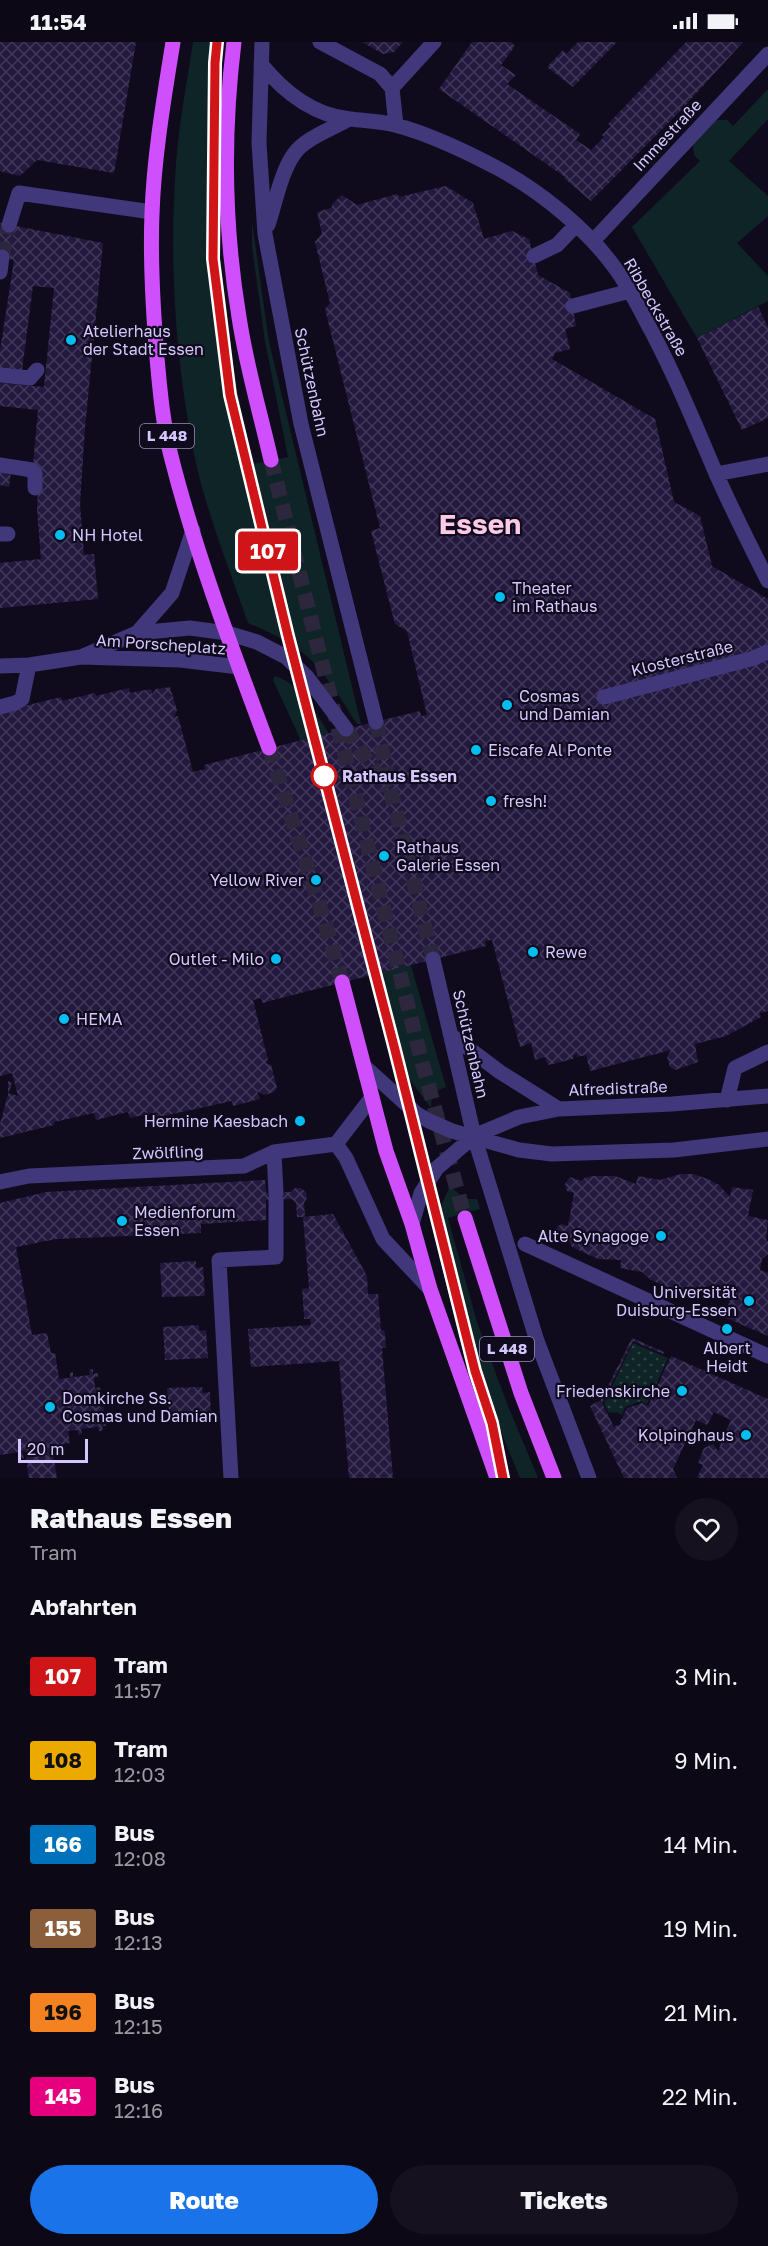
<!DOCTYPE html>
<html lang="de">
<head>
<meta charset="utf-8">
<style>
	:root { --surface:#0c0815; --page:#15111e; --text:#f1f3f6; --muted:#9a9aa0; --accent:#1a73e8 }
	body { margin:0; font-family:"Golos Text",sans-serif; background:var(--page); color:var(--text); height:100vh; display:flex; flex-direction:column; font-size:22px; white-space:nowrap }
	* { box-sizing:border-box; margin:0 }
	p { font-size:20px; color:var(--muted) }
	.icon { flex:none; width:33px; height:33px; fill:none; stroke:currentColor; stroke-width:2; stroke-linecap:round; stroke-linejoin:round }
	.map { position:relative; height:1436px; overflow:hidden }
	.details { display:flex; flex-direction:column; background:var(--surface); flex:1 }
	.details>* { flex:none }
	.badge { padding:0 12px; border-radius:4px; font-size:21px; line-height:39px }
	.scale { position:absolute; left:18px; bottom:15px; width:70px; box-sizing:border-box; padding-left:6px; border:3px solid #d4c7fe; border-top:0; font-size:16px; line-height:21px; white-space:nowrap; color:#d4c7fe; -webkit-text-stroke:4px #100b1c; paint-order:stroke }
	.map>.badge { position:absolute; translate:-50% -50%; box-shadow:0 0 0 3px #fff }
	h2 { padding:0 30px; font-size:22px; line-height:54px }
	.round { display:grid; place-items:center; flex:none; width:63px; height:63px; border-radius:32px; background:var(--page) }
	.overview { display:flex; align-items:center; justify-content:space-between; height:102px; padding:0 30px }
	h1 { font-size:28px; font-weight:800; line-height:45px }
	.button { display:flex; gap:12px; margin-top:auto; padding:12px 30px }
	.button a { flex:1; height:69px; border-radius:36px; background:var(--accent); color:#fff; font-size:24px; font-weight:800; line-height:69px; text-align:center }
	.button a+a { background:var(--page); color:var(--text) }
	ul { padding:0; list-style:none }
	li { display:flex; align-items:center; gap:18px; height:84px; padding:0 30px }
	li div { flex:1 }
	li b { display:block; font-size:22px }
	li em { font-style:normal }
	li .badge { min-width:66px; font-weight:700; text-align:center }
	.status { display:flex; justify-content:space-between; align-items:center; height:42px; padding:0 30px; background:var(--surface); direction:ltr }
	.status svg { height:16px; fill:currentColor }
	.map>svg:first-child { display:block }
	.grass { fill:#0f2426 }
	.garden { fill:url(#garden-dots) }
	.building { fill:url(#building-cross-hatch) }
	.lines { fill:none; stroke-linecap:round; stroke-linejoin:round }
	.minor-tunnel { stroke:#2d273e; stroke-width:15; stroke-dasharray:15 8; stroke-linecap:butt }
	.major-tunnel { stroke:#2d273e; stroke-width:15; stroke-dasharray:15 8; stroke-linecap:butt }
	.minor { stroke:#41377b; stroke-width:15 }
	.major { stroke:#d04ffd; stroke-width:15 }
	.line-casing { stroke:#fff; stroke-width:14 }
	.line { stroke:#d01519; stroke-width:9 }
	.poi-dot { fill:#02bdef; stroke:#100b1c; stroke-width:2 }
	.stop-dot { fill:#fff; stroke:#d01519; stroke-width:3 }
	.labels { text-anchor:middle; stroke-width:4.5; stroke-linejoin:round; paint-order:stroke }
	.shield { fill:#100b1c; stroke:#998fba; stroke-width:1.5 }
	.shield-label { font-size:15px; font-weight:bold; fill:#d4c7fe }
	.street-label { font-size:16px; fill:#d4c7fe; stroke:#100b1c }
	.poi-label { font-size:16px; fill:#d4c7fe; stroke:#100b1c; text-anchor:start }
	.stop-label { font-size:16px; font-weight:bold; fill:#d4c7fe; stroke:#100b1c; text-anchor:start }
	.town-label { font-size:28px; font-weight:bold; fill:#fec9e5; stroke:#100b1c }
</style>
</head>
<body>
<div class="status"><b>11:54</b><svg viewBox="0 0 49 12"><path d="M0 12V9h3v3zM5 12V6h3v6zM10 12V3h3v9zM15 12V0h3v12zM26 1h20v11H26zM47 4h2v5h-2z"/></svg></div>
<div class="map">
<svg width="768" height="1436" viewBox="0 0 768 1436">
	<defs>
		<pattern id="garden-dots" width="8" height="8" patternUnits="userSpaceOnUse" patternTransform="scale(1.5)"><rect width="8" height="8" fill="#0f2426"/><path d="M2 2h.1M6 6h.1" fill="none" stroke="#314247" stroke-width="1.8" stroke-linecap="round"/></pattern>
		<pattern id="building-cross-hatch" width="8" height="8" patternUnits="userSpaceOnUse" patternTransform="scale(1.5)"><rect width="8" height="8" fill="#23183d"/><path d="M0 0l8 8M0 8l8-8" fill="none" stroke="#42385a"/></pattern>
	</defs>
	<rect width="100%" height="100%" fill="#100b1c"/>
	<path class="grass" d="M193 0H219C214 78 211 155 219 233 224 297 240 360 253 422L288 415 265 299 252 205V180L269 300 361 682H357C343 660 328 635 310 617 293 601 269 590 248 581 229 526 206 470 194 412 175 316 169 219 176 122 179 81 187 40 193 0Z
		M768 47V77L729 119 768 154V174L737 201 768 234V259L697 296 632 185 700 119 694 113 693 102 715 78H727L733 84Z
		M275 634C301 643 314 668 328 690L412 927 446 1045 432 1051 431 1066 410 1038 402 1021 298 692 273 638Z
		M450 1144 465 1157H477L480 1167 448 1176 477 1280 506 1359 538 1436H520L477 1331 439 1216 441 1164Z"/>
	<path class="garden" d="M633 1301 668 1316 647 1362 641 1359 625 1365 622 1373 616 1370 609 1371 604 1361Z"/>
	<path class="building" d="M0 0H136L114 131 37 118 20 134 0 129Z
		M362 0H403L394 10 383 12Z
		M472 0H511L515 4 501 23 516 33 507 42 580 92 576 98 591 108 604 95 602 93 611 84 608 82 686 0H743L682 67 591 159 564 136 565 135 439 47Z
		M578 0H617L573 45 547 25 563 8 566 12Z
		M446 144 473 161 484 197 512 189 529 197 538 233 570 251 576 284 565 287 570 307 555 311 552 317 655 377 674 460 700 474 712 524 768 557V969L760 971 761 975 726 994 695 1002 698 1020 675 1028 670 1025 667 1015 671 1008 590 1029 586 1013 577 1015V1012L574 1013 573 1017 548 1023 545 1015 535 1018 531 1001 520 1005 492 898 485 899 486 904 277 957 263 961 261 956 253 958 268 1018 266 1021 271 1023 277 1046 274 1050 264 1053 257 1049 260 1057 233 1064 232 1059 154 1076 152 1071 130 1076 128 1070 96 1078 94 1071 54 1080V1083L0 1096V1082L8 1052V1039L12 1040 9 1051 18 1054 12 1031 0 1034V670L61 655 62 659 95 651 96 654 129 646 130 651 151 647 152 652 156 647 170 645 177 668 174 675 178 674 193 730 205 727 204 723 346 687 420 669 421 674 427 673 407 589 395 582 371 489 380 486 325 267 330 261 315 200 322 191 317 170 331 166 333 161 342 153 357 163 397 152 399 155Z
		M0 181 103 201 85 386 80 462 84 513 94 512 98 557 0 566V521L41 517 37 468 39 424 33 423 38 368 0 364V341L44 345 54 246 33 244 22 328 0 327V309L14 218 0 215Z
		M758 265 768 285V376L742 388 697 296Z
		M0 428 11 430 9 445 0 443Z
		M681 1132H693L708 1137 719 1143 730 1155 732 1145 753 1148 748 1174 768 1178 766 1198 768 1200V1212L762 1217 760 1228 768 1231V1294L722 1274 731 1256 711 1252 713 1243 691 1249 673 1248 651 1238 641 1229V1230L620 1226 621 1218 598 1217 572 1205 568 1198H560L555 1193V1188L558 1184 562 1182 568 1184 574 1151 567 1149 565 1142 570 1135 581 1139 586 1135 594 1134H615L636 1142 638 1134 660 1138Z
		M265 1138 266 1151 291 1150 295 1146H301L306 1150 307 1156 304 1161 305 1175H297L296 1161 292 1157 266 1158V1178L201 1182V1191L56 1197 16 1205 32 1293 47 1291 51 1311H55L59 1337 70 1336V1331L73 1330V1335L90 1333 89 1328 93 1327V1332L98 1331V1335L94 1336 95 1346 100 1345 101 1350H98L101 1365H103L104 1369 100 1370 101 1380H105L106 1384H102L103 1389H99L98 1385 81 1387 82 1392 78 1393V1388L68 1389 70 1401 57 1403 58 1411 53 1412 57 1436H29L25 1409H22L24 1416 19 1417 18 1410 0 1413V1161L46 1150Z
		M333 1172 367 1234 368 1252H378L381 1288H384L385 1292 386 1306H382L393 1436H349L339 1319 251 1325 248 1287 311 1283 310 1277H304V1274L302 1247 309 1246 303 1175Z
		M196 1219V1226L203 1225 205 1254 162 1255 160 1221Z
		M199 1283V1289L206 1288 208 1316 165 1318 163 1285Z
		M632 1296 664 1310 663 1312 633 1299 602 1361 614 1385 621 1382 620 1380 627 1366 642 1361 648 1364 671 1314 768 1357V1436H697L703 1423 698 1421 704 1406 713 1402 718 1409 731 1378 714 1370 707 1383 696 1378 673 1427 677 1436H624L590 1364 601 1358Z
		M202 1345 203 1351 210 1350 211 1377 169 1380 167 1346Z"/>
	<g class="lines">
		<path class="minor-tunnel" d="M2 215 9 183
			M376 680 392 754 433 917
			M346 687 387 747"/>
		<path class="major-tunnel" d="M271 418 423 1024 465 1176
			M269 706 324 877 342 940"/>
		<path class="minor" d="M262 0 259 101 265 192 301 382 376 680
			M320 0 380 32 392 46
			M261 22C284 50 312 73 350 77 366 79 380 79 395 83 430 92 467 110 499 127 541 150 587 187 615 226 627 242 636 260 645 277 672 326 693 378 715 429 731 466 750 503 768 539
			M396 83 392 46 434 0
			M9 183 19 151 152 170
			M268 183C275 162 281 130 294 112 305 96 332 87 349 77
			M593 199 768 12
			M534 214 557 203 576 183
			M0 230 2 215
			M573 264 630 249
			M0 333 30 336 37 328
			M0 423 32 428 35 431V446
			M716 432 768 422
			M0 492H8
			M137 591 172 551 193 488
			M81 615 137 591 190 586 227 591 257 600 286 615 307 635 346 687
			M0 624 29 623 81 615 180 618 239 625
			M604 655 751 617 768 610
			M0 665 15 661 22 657 29 623
			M433 917 474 1094 537 1299 589 1436
			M452 994 500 1030 559 1067
			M364 1024 417 1072 429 1079 452 1089 519 1108 552 1112 674 1108 768 1097
			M372 1055 336 1102 346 1116 383 1197 430 1247
			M727 1058 735 1026 768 1010
			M274 1110 276 1151
			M0 1140 29 1134 244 1124 274 1110 336 1102
			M412 1182 421 1151 437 1126 474 1094 519 1075 559 1067 672 1062 768 1054
			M525 1202 768 1314
			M231 1436 219 1218 276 1215V1157"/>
		<path class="major" d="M173 0C164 56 154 114 152 171 150 219 153 268 157 316 160 349 163 383 171 414 196 513 234 612 269 706
			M234 0C223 90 224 185 239 275 246 323 260 370 271 418
			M342 940 386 1109 412 1182 430 1247 497 1436
			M465 1176 521 1351 554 1436"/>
	</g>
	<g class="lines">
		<defs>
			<path id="line" d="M217 0 215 21 213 217 230 353 288 594 395 1008 475 1329 492 1381 503 1436"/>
		</defs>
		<use href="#line" class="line-casing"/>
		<use href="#line" class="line"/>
	</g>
	<g class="poi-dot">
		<circle cx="71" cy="298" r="6"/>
		<circle cx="60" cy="493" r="6"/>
		<circle cx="500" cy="555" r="6"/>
		<circle cx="507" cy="663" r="6"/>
		<circle cx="476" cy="708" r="6"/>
		<circle cx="491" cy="759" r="6"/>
		<circle cx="384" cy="814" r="6"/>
		<circle cx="316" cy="838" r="6"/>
		<circle cx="533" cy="910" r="6"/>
		<circle cx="276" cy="917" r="6"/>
		<circle cx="64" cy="977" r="6"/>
		<circle cx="300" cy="1079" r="6"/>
		<circle cx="122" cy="1179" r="6"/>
		<circle cx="661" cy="1194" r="6"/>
		<circle cx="749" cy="1259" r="6"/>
		<circle cx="727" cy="1287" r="6"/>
		<circle cx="682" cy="1349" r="6"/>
		<circle cx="50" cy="1365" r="6"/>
		<circle cx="746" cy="1393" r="6"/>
	</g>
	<circle class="stop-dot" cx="324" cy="734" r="12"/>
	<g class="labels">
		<g class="shield">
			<rect x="140" y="382" width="54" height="24" rx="4.5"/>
			<rect x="480" y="1295" width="54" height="24" rx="4.5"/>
		</g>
		<g class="shield-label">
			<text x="167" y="399">L 448</text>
			<text x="507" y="1312">L 448</text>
		</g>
		<g class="street-label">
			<text transform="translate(667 93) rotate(-47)" y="6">Immestraße</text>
			<text transform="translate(656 265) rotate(60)" y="6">Ribbeckstraße</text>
			<text transform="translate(312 340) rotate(78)" y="6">Schützenbahn</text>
			<text transform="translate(161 602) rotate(4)" y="6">Am Porscheplatz</text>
			<text transform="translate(682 616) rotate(-14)" y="6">Klosterstraße</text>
			<text transform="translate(471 1002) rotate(77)" y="6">Schützenbahn</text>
			<text transform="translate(618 1046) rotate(-2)" y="6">Alfredistraße</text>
			<text transform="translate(168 1110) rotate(-2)" y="6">Zwölfling</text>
		</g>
		<g class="poi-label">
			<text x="83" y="295">Atelierhaus<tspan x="83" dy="18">der Stadt Essen</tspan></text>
			<text x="72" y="499">NH Hotel</text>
			<text x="512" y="552">Theater<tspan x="512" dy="18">im Rathaus</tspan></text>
			<text x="519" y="660">Cosmas<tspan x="519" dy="18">und Damian</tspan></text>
			<text x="488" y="714">Eiscafe Al Ponte</text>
			<text x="503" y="765">fresh!</text>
			<text x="396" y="811">Rathaus<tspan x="396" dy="18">Galerie Essen</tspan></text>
			<text x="304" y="844" text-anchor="end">Yellow River</text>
			<text x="545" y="916">Rewe</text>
			<text x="264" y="923" text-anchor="end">Outlet - Milo</text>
			<text x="76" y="983">HEMA</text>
			<text x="288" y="1085" text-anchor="end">Hermine Kaesbach</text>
			<text x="134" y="1176">Medienforum<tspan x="134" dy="18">Essen</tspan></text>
			<text x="649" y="1200" text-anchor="end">Alte Synagoge</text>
			<text x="737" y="1256" text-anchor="end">Universität<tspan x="737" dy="18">Duisburg-Essen</tspan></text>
			<text x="727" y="1312" text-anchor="middle">Albert<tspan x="727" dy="18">Heidt</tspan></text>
			<text x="670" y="1355" text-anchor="end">Friedenskirche</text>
			<text x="62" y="1362">Domkirche Ss.<tspan x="62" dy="18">Cosmas und Damian</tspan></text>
			<text x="734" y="1399" text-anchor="end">Kolpinghaus</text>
		</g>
		<g class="stop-label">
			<text x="342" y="740">Rathaus Essen</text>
		</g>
		<g class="town-label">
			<text x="480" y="492">Essen</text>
		</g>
	</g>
</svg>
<div class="scale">20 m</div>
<b class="badge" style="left:268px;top:509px;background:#d01519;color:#fff">107</b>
</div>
<section class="details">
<div class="overview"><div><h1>Rathaus Essen</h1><p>Tram</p></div><a class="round"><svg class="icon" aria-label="heart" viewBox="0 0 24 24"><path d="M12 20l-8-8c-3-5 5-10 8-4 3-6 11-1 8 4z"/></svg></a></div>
<h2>Abfahrten</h2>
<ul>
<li><span class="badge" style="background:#d01519;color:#fff">107</span><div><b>Tram</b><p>11:57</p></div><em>3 Min.</em></li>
<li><span class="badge" style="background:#eca900;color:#111">108</span><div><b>Tram</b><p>12:03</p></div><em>9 Min.</em></li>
<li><span class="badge" style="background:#0072bc;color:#fff">166</span><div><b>Bus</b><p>12:08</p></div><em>14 Min.</em></li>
<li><span class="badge" style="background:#8b5e3c;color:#fff">155</span><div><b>Bus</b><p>12:13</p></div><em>19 Min.</em></li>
<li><span class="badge" style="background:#f58220;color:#111">196</span><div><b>Bus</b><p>12:15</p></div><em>21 Min.</em></li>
<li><span class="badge" style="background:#e6007e;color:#fff">145</span><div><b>Bus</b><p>12:16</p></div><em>22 Min.</em></li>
</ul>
<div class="button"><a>Route</a><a>Tickets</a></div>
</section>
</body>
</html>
